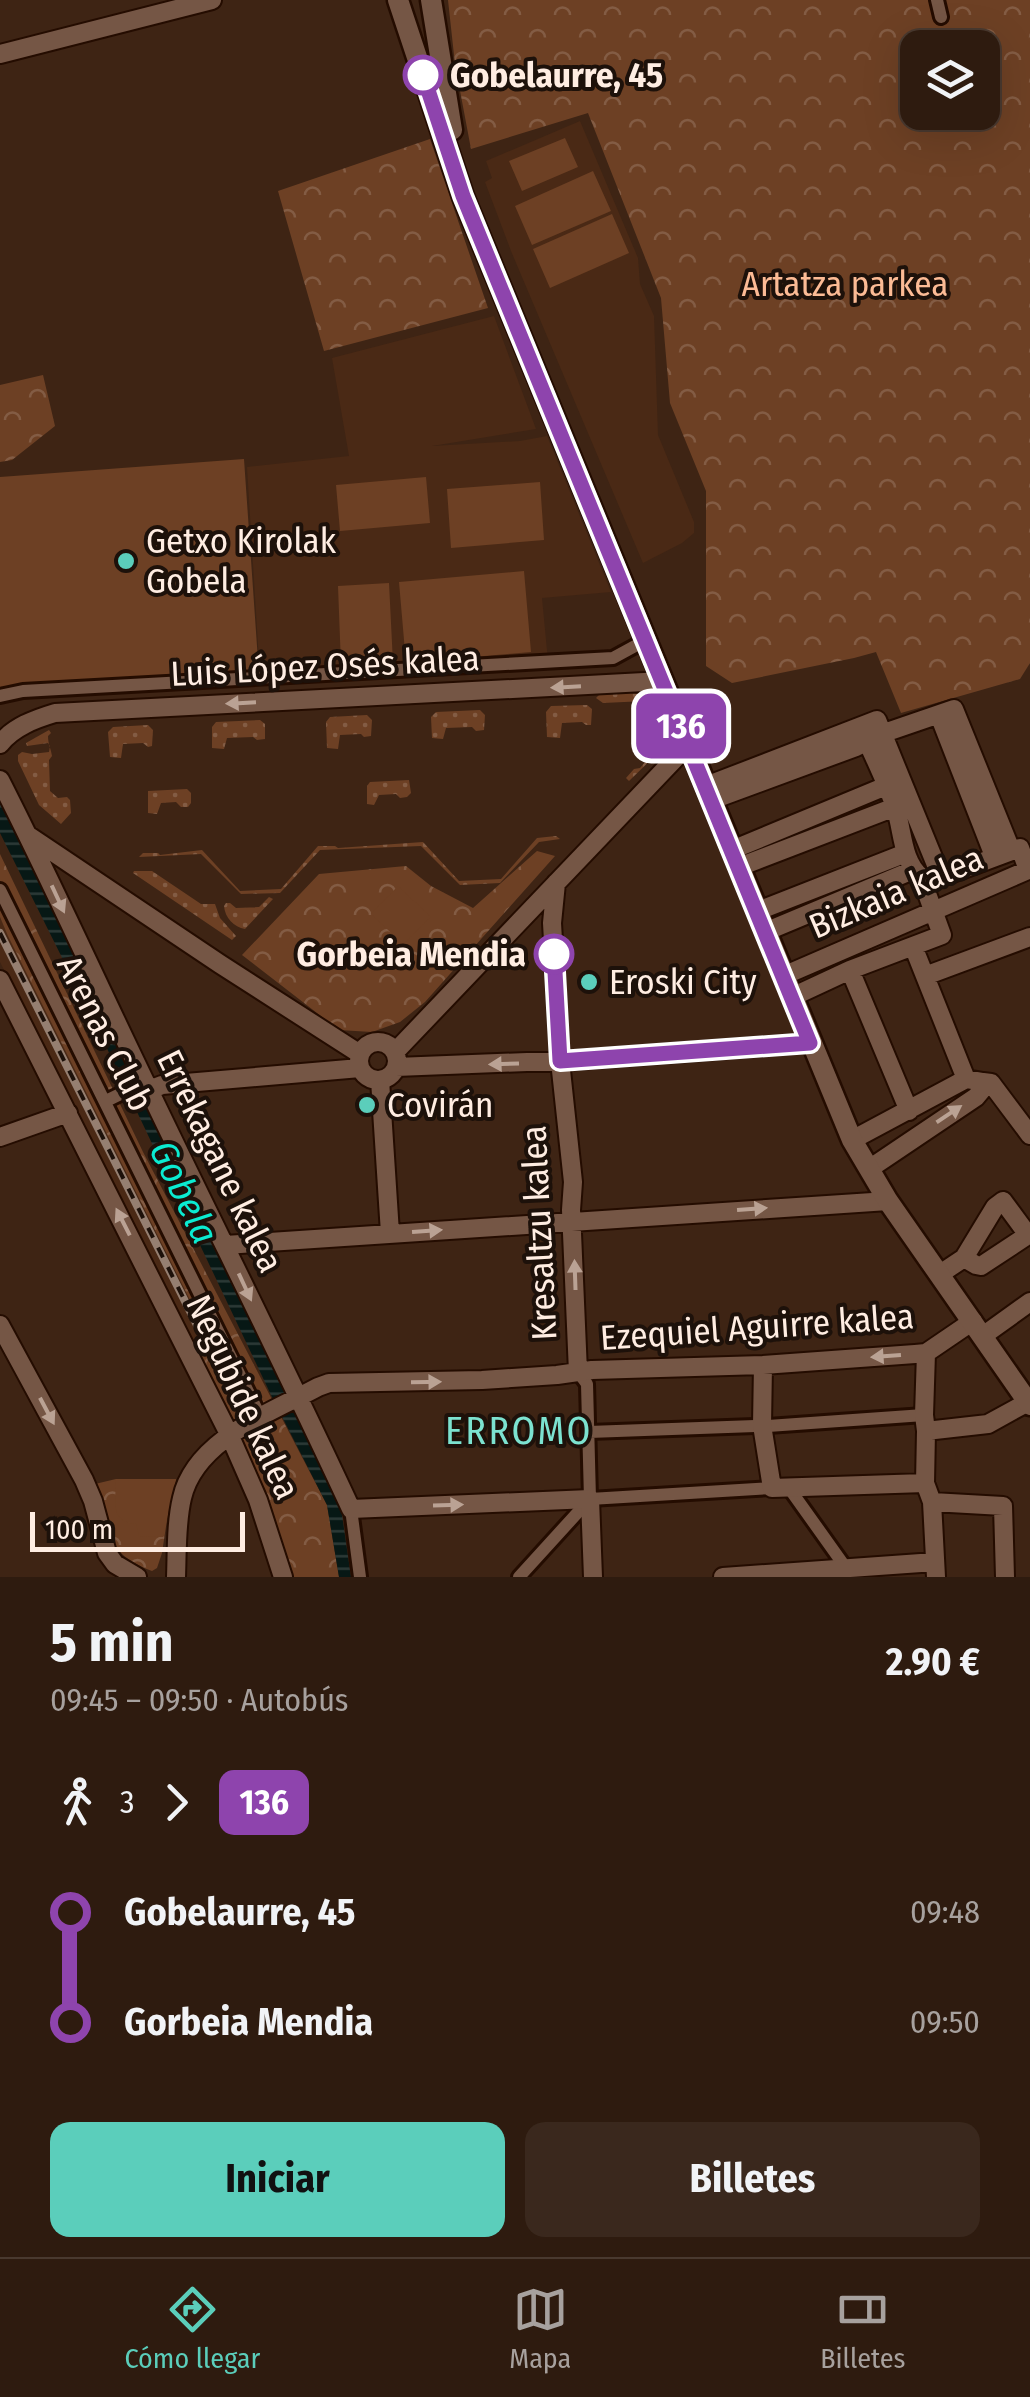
<!DOCTYPE html>
<html lang="es">
<head>
<meta charset="utf-8">
<style>
	:root { --surface:#2e1b0f; --page:#3a281d; --text:#f1f3f6; --muted:#a7a19e; --line:#49392f; --accent:#5bcebb }
	body { margin:0; font-family:"Fira Sans Condensed",sans-serif; background:var(--page); color:var(--text); height:100vh; display:flex; flex-direction:column; font-size:38px; white-space:nowrap }
	* { box-sizing:border-box; margin:0 }
	p { font-size:32px; color:var(--muted) }
	.icon { flex:none; width:55px; height:55px; fill:none; stroke:currentColor; stroke-width:2; stroke-linecap:round; stroke-linejoin:round }
	.map { position:relative; height:1577px; overflow:hidden }
	.side { display:flex; flex-direction:column; background:var(--surface); flex:1 }
	.side>* { flex:none }
	.badge { padding:0 20px; border-radius:15px; font-size:35px; line-height:65px }
	.fabs { position:absolute; left:900px; top:30px; display:grid; gap:20px }
	.fabs a { display:grid; place-items:center; width:100px; height:100px; border-radius:20px; background:var(--surface); box-shadow:0 10px 40px #0002,0 0 0 2px var(--line); font-size:50px }
	.scale { position:absolute; left:30px; bottom:25px; width:215px; box-sizing:border-box; padding-left:10px; border:5px solid #ffede2; border-top:0; font-size:28px; line-height:35px; white-space:nowrap; color:#ffede2; -webkit-text-stroke:8px #1d110a; paint-order:stroke }
	.map>.badge { position:absolute; translate:-50% -50%; box-shadow:0 0 0 5px #fff }
	.legs { display:flex; align-items:center; gap:15px; height:110px; padding:0 50px; font-size:32px }
	.legs p { margin-inline-start:auto }
	.summary { display:flex; align-items:center; justify-content:space-between; height:170px; padding:0 50px }
	h1 { font-size:55px; font-weight:700; line-height:75px }
	.action { display:flex; gap:20px; margin-top:auto; padding:20px 50px }
	.action a { flex:1; height:115px; border-radius:20px; background:var(--accent); color:#111; font-size:40px; font-weight:700; line-height:115px; text-align:center }
	.action a+a { background:var(--page); color:var(--text) }
	ul { padding:0 50px; list-style:none }
	li { display:flex; align-items:center; gap:35px; height:110px; font-size:38px }
	li i { display:grid; place-items:center; width:15px; height:100%; margin:0 12px; background:currentColor }
	li i::after { content:''; width:25px; height:25px; margin:-12px; border:8px solid; border-radius:50%; background:var(--surface) }
	li p { margin-inline-start:auto }
	li:first-child i { background:linear-gradient(#0000 50%,currentColor 0) }
	li:last-child i { background:linear-gradient(currentColor 50%,#0000 0) }
	.tab-bar { display:flex; justify-content:space-around; align-items:center; height:140px; border-top:2px solid var(--line); background:var(--surface); font-size:28px; color:var(--muted) }
	.tab-bar a { display:grid; justify-items:center; gap:5px }
	.tab-bar .selected { color:var(--accent) }
	.map>svg:first-child { display:block }
	.built { fill:#4a2915 }
	.grass { fill:url(#grass-dots) }
	.park { fill:url(#park-crowns); fill-rule:evenodd }
	.garden { fill:#6d4024 }
	.water { fill:url(#water-rules) }
	.lines { fill:none; stroke-linecap:round; stroke-linejoin:round }
	.pedestrian-casing { stroke:#240c00; stroke-width:18 }
	.minor-casing { stroke:#240c00; stroke-width:22 }
	.tertiary-casing { stroke:#240c00; stroke-width:25 }
	.pedestrian { stroke:#755645; stroke-width:12 }
	.minor { stroke:#755645; stroke-width:18 }
	.tertiary { stroke:#755645; stroke-width:20 }
	.rail-casing { stroke:#957f71; stroke-width:8 }
	.rail { stroke:#1d110a; stroke-width:4; stroke-dasharray:11; stroke-linecap:butt }
	.oneway { fill:#baa294 }
	.line-1-casing { stroke:#fff; stroke-width:22 }
	.line-1 { stroke:#8e44ad; stroke-width:15 }
	.stop-1-dot { fill:#fff; stroke:#8e44ad; stroke-width:5 }
	.poi-dot { fill:#5bcebb; stroke:#1d110a; stroke-width:4 }
	.labels { text-anchor:middle; stroke-width:8; stroke-linejoin:round; paint-order:stroke }
	.stop-label { font-size:35px; font-weight:bold; fill:#ffede2; stroke:#1d110a; text-anchor:start }
	.park-label { font-size:35px; fill:#fcbb95; stroke:#1d110a }
	.poi-label { font-size:35px; fill:#ffede2; stroke:#1d110a; text-anchor:start }
	.street-label { font-size:35px; fill:#ffede2; stroke:#1d110a }
	.water-label { font-size:38px; font-style:italic; fill:#0bebd1; stroke:#1d110a }
	.neighbourhood-label { font-size:38px; letter-spacing:2.5px; fill:#7ce2d0; stroke:#1d110a }
</style>
</head>
<body>
<div class="map">
<svg width="1030" height="1577" viewBox="0 0 1030 1577">
	<defs>
		<pattern id="grass-dots" width="8" height="8" patternUnits="userSpaceOnUse" patternTransform="scale(2.5)"><rect width="8" height="8" fill="#6d4024"/><path d="M2 2h.1M6 6h.1" fill="none" stroke="#835c44" stroke-width="1.8" stroke-linecap="round"/></pattern>
		<pattern id="park-crowns" width="20" height="18" patternUnits="userSpaceOnUse" patternTransform="scale(2.5)"><rect width="20" height="18" fill="#6d4024"/><path d="M2 6a3 3 0 1 1 6 0M12 15a3 3 0 1 1 6 0" fill="none" stroke="#835c44"/></pattern>
		<pattern id="water-rules" width="6" height="5" patternUnits="userSpaceOnUse" patternTransform="scale(2.5)"><rect width="6" height="5" fill="#071815"/><path d="M0 2.5h6" fill="none" stroke="#2c3a37"/></pattern>
	</defs>
	<rect width="100%" height="100%" fill="#3e2414"/>
	<path class="built" d="M580 121 638 258 640 284 654 316 658 435 694 522V533L682 543 643 563 511 251 485 182 492 178 486 161Z
		M494 316 536 429 432 446 520 441 547 436 611 592 542 598 548 661 260 677 247 467 349 456 332 358Z
		M0 917 214 1346 197 1354 0 962Z"/>
	<path class="grass" d="M630 693C649 695 659 703 663 722 665 731 667 737 662 745 654 758 640 770 629 781L626 778 634 769 640 768 652 754 650 706 645 701 603 703 596 698 599 695Z
		M587 705 592 709 591 725H586L582 722 562 723 560 738 547 737 546 712 551 706Z
		M480 710 485 715 484 730 476 731 472 727 446 728 443 739 432 738 431 717 436 712Z
		M367 715 372 720 371 736 364 737 361 734 340 735 338 749 327 748 326 722 330 717Z
		M260 720 265 724V739L257 740 253 737 227 738 224 749 212 748V727L216 722Z
		M148 725 153 730 152 746 148 747 143 743 123 744 121 758 110 757 108 732 113 727Z
		M49 730 51 733 48 736C48 744 51 749 52 756L49 760 50 791 58 798 67 797 70 800 71 813 61 824 39 805 18 761V755L22 752 32 754 49 752 50 746 48 743 27 746 26 743Z
		M409 780 411 793 407 797 400 798 396 794 379 795 374 805 367 804V786L370 782Z
		M187 789 191 793V803L188 807H181L176 802 161 803 157 814 148 813V791Z
		M556 836 560 839 539 842 500 883 460 885 421 846 320 850 280 893 241 894 201 854 139 857 143 853H158L160 855 202 850 240 891 281 889 318 846H335L338 848 423 842 459 881 501 879 537 838Z
		M134 871H152L201 904H215L220 918 236 936 232 940 133 873Z
		M269 897 273 899 245 929C234 927 225 918 224 906L226 903H230L236 908 259 907Z"/>
	<path class="park" d="M448 0H1030V663L1020 679 901 713 876 652 854 658 732 683 706 666V491L670 403 661 298 588 113 471 149 455 64ZM918 48H982V112H918Z
		M430 139 488 308 324 351 278 191Z
		M43 375 55 426 12 460 0 462V385Z
		M537 851 555 856 425 1002 400 1022 372 1032 339 1030 242 955 319 874 406 866 431 886 473 908Z
		M0 854 143 1152 327 1505 339 1577H292L274 1517 197 1354 213 1346 8 936 0 917Z
		M116 1479H176L168 1513 162 1553 157 1568 152 1571C101 1552 112 1528 95 1484Z"/>
	<path class="garden" d="M565 138 578 167 522 191 509 161Z
		M593 171 611 211 532 245 515 206Z
		M612 214 629 253 550 288 533 249Z
		M244 459 259 675 0 687V477Z
		M426 477 430 523 340 531 336 485Z
		M540 482 544 540 451 548 447 489Z
		M524 571 531 652 406 663 399 582Z
		M389 583 393 663 341 665 338 586Z
		M398 886 431 917 403 944 371 914Z
		M116 1479H176L163 1537 139 1536 136 1524C109 1522 116 1500 116 1479Z"/>
	<path class="water" d="M0 803 61 925 183 1186 340 1501 351 1577H339L327 1505 271 1395 103 1040 0 833Z"/>
	<g class="lines">
		<defs>
			<path id="pedestrian" d="M937 0 941 17
				M0 696 23 691 613 658 635 646
				M0 890 261 1418
				M106 1101 145 1082
				M578 1372 587 1384 590 1499
				M768 1426 924 1415
				M589 1432 755 1426
				M789 1488 846 1568
				M590 1499 772 1488
				M351 1509 360 1577
				M519 1577 590 1499"/>
			<path id="minor" d="M0 54 212 0
				M939 715 994 856
				M0 744C13 727 35 719 55 713L663 681
				M0 780C52 882 99 987 149 1090 216 1230 286 1368 351 1509L590 1499 593 1577
				M706 786 877 720 941 877
				M712 800 856 747 884 733 954 709 1011 850
				M29 836 220 964 360 1054
				M732 850 886 786
				M739 867 895 807
				M556 883 552 923 560 1061 573 1182 571 1210 578 1372
				M758 911 906 853
				M765 932 913 870
				M913 946 966 1079
				M850 970 909 1111
				M783 976 1028 870 1020 848 923 884
				M925 976 1030 937
				M0 980 229 1434 258 1500 283 1577
				M792 997 850 970 942 935 921 877C902 861 903 832 896 810 887 782 872 754 861 727
				M359 1061a19 19 0 1 1 38 0a19 19 0 1 1-38 0Z
				M395 1052 689 744
				M396 1067 578 1060 810 1043
				M380 1080 390 1233
				M983 1082 991 1083 1030 1135
				M149 1090 162 1085 360 1068
				M0 1137 68 1113
				M852 1140 966 1079 983 1082 981 1091 976 1097 869 1169
				M225 1245 888 1201
				M940 1274 964 1258 995 1207 1003 1201 1028 1235 981 1266 976 1265 964 1258
				M0 1325 84 1480 93 1501 107 1553 115 1564 137 1577
				M984 1335 1030 1302
				M926 1353 924 1415 926 1431 925 1483 932 1502 936 1577
				M763 1365 762 1425 772 1488 925 1483
				M926 1431 988 1424 1028 1402
				M932 1502 1003 1506 1005 1577
				M176 1577C177 1551 176 1523 182 1498 195 1440 270 1413 318 1387L329 1383 482 1380 557 1375 592 1370 763 1365 915 1354 926 1353 973 1321
				M723 1577 935 1562"/>
			<path id="tertiary" d="M398 0 463 196 852 1140 888 1201 1030 1405
				M431 0 452 130"/>
		</defs>
		<use href="#pedestrian" class="pedestrian-casing"/>
		<use href="#minor" class="minor-casing"/>
		<use href="#tertiary" class="tertiary-casing"/>
		<use href="#pedestrian" class="pedestrian"/>
		<use href="#minor" class="minor"/>
		<use href="#tertiary" class="tertiary"/>
		<defs>
			<path id="rail" d="M0 933 209 1349"/>
		</defs>
		<use href="#rail" class="rail-casing"/>
		<use href="#rail" class="rail"/>
	</g>
	<defs><path id="oneway-solid" d="M-6-.8H1V-3.2L6.5 0L1 3.2V.8H-6Z" transform="scale(2.5)"/></defs>
	<g class="oneway">
		<use href="#oneway-solid" transform="translate(566 687) rotate(177)"/>
		<use href="#oneway-solid" transform="translate(241 703) rotate(177)"/>
		<use href="#oneway-solid" transform="translate(58 899) rotate(65)"/>
		<use href="#oneway-solid" transform="translate(504 1064) rotate(178)"/>
		<use href="#oneway-solid" transform="translate(949 1114) rotate(-34)"/>
		<use href="#oneway-solid" transform="translate(752 1209) rotate(-4)"/>
		<use href="#oneway-solid" transform="translate(123 1222) rotate(-117)"/>
		<use href="#oneway-solid" transform="translate(427 1231) rotate(-4)"/>
		<use href="#oneway-solid" transform="translate(575 1275) rotate(-92)"/>
		<use href="#oneway-solid" transform="translate(245 1287) rotate(65)"/>
		<use href="#oneway-solid" transform="translate(886 1356) rotate(176)"/>
		<use href="#oneway-solid" transform="translate(426 1382) rotate(-1)"/>
		<use href="#oneway-solid" transform="translate(47 1411) rotate(62)"/>
		<use href="#oneway-solid" transform="translate(448 1505) rotate(-2)"/>
	</g>
	<g class="lines">
		<defs>
			<path id="line-1" d="M423 75 463 196 810 1043 560 1061 554 954"/>
		</defs>
		<use href="#line-1" class="line-1-casing"/>
		<use href="#line-1" class="line-1"/>
	</g>
	<g class="stop-1-dot">
		<circle cx="423" cy="75" r="18"/>
		<circle cx="554" cy="954" r="18"/>
	</g>
	<g class="poi-dot">
		<circle cx="126" cy="561" r="10"/>
		<circle cx="589" cy="982" r="10"/>
		<circle cx="367" cy="1105" r="10"/>
	</g>
	<g class="labels">
		<g class="stop-label">
			<text x="450" y="87">Gobelaurre, 45</text>
			<text x="526" y="966" text-anchor="end">Gorbeia Mendia</text>
		</g>
		<g class="park-label">
			<text x="845" y="296">Artatza parkea</text>
		</g>
		<g class="poi-label">
			<text x="146" y="553">Getxo Kirolak<tspan x="146" dy="40">Gobela</tspan></text>
			<text x="609" y="994">Eroski City</text>
			<text x="387" y="1117">Covirán</text>
		</g>
		<g class="street-label">
			<text transform="translate(325 666) rotate(-3)" y="12">Luis López Osés kalea</text>
			<text transform="translate(896 892) rotate(-23)" y="12">Bizkaia kalea</text>
			<text transform="translate(105 1033) rotate(63)" y="12">Arenas Club</text>
			<text transform="translate(220 1161) rotate(64)" y="12">Errekagane kalea</text>
			<text transform="translate(539 1233) rotate(-93)" y="12">Kresaltzu kalea</text>
			<text transform="translate(757 1327) rotate(-4)" y="12">Ezequiel Aguirre kalea</text>
			<text transform="translate(243 1397) rotate(65)" y="12">Negubide kalea</text>
		</g>
		<g class="water-label">
			<text transform="translate(184 1192) rotate(64)" y="13">Gobela</text>
		</g>
		<g class="neighbourhood-label">
			<text x="519" y="1444">ERROMO</text>
		</g>
	</g>
</svg>
<div class="fabs">
<a><svg class="icon" aria-label="layers" viewBox="0 0 24 24"><path d="M12 4l9 5-9 5-9-5zM3 14l9 5 9-5"/></svg></a>
</div>
<div class="scale">100 m</div>
<b class="badge" style="left:681px;top:726px;background:#8e44ad;color:#fff">136</b>
</div>
<section class="side">
<div class="summary"><div><h1>5 min</h1><p>09:45 – 09:50 · Autobús</p></div><b>2.90 €</b></div>
<div class="legs"><svg class="icon" aria-label="walk" viewBox="0 0 24 24"><circle cx="13" cy="4" r="2"/><path d="M13 8l-2 6 4 7M11 14l-3 7M7 12l3-4h3l4 4"/></svg>3<svg class="icon" aria-label="forward" viewBox="0 0 24 24"><path d="M9 5l7 7-7 7"/></svg><b class="badge" style="background:#8e44ad;color:#fff">136</b></div>
<ul>
<li><i style="color:#8e44ad"></i><b>Gobelaurre, 45</b><p>09:48</p></li>
<li><i style="color:#8e44ad"></i><b>Gorbeia Mendia</b><p>09:50</p></li>
</ul>
<div class="action"><a>Iniciar</a><a>Billetes</a></div>
</section>
<nav class="tab-bar">
<a class="selected"><svg class="icon" aria-label="directions" viewBox="0 0 24 24"><path d="M12 3l9 9-9 9-9-9zM9 14v-3h6M13 9l2 2-2 2"/></svg>Cómo llegar</a>
<a><svg class="icon" aria-label="map" viewBox="0 0 24 24"><path d="M3 6l6-2 6 2 6-2v14l-6 2-6-2-6 2zM9 4v14M15 6v14"/></svg>Mapa</a>
<a><svg class="icon" aria-label="tickets" viewBox="0 0 24 24"><path d="M3 7h18v10H3zM15 7v10"/></svg>Billetes</a>
</nav>
</body>
</html>
